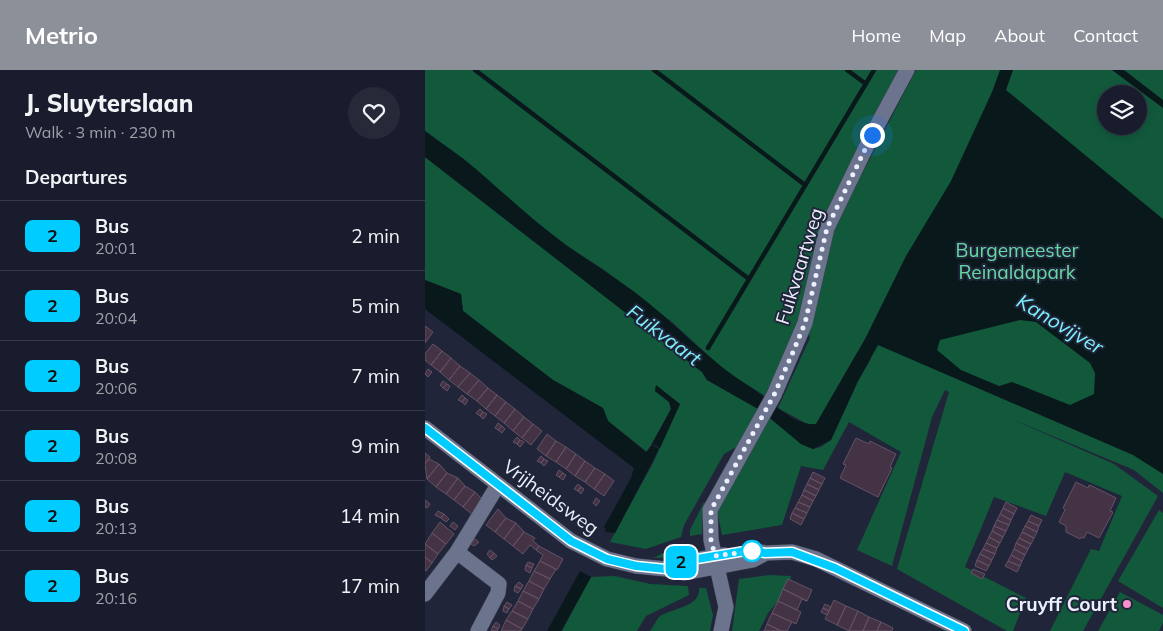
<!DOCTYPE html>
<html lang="en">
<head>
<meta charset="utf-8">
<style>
	:root { --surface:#181c2c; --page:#252938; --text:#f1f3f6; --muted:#9fa1a9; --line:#363a48; --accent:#8c9099 }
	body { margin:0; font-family:Mulish,sans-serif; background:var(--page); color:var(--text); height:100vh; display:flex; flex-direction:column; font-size:19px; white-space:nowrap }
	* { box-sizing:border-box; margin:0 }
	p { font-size:16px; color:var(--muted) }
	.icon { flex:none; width:28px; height:28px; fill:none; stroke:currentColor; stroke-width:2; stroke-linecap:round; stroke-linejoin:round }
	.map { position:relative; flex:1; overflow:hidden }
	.details { display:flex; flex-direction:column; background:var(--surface); width:425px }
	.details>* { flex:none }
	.badge { padding:0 10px; border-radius:8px; font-size:18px; line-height:32px }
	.tools { position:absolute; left:672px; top:15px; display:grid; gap:10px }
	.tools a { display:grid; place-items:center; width:50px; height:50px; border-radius:50%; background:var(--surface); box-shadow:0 2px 8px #0003,0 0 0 1px var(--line); font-size:25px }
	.you { position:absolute; width:25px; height:25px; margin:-12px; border:4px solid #fff; border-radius:50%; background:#1a73e8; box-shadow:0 0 0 8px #1a73e833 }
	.map>.badge { position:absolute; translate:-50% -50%; box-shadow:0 0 0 2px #fff }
	h2 { padding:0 25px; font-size:19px; line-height:45px }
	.round { display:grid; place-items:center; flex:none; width:52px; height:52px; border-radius:26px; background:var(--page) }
	.overview { display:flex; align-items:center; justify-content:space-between; height:85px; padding:0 25px }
	h1 { font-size:24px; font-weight:800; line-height:38px }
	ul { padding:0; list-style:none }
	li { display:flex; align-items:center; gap:15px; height:70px; padding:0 25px; border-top:1px solid var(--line) }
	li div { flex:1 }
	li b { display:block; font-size:19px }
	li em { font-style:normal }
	li .badge { min-width:55px; font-weight:700; text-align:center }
	header { display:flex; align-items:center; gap:30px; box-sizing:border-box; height:70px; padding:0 25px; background:var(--accent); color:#fff }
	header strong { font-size:24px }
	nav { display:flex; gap:28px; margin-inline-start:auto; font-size:18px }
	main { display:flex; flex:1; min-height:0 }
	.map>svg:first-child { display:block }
	.green { fill:#12593c; fill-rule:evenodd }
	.water { fill:#09181a; fill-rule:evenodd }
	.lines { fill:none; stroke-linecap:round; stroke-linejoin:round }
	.stream { stroke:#09181a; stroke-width:4.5 }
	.building { fill:#443245; stroke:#655266 }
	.minor-casing { stroke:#3c4051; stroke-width:16 }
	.minor { stroke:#6c738c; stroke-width:15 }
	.line-casing { stroke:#fff; stroke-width:11 }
	.line { stroke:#0cf; stroke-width:8 }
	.walk { stroke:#ecf0fe; stroke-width:5; stroke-dasharray:0 9 }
	.stop-dot { fill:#fff; stroke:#0cf; stroke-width:2.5 }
	.poi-dot { fill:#f890cb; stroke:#20253a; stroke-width:2 }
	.labels { text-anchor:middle; stroke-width:4; stroke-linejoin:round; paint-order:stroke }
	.park-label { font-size:19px; fill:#65daa3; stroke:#20253a }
	.street-label { font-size:19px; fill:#ecf0fe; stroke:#20253a }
	.poi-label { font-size:19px; font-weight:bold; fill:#ecf0fe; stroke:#20253a; text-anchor:end }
	.water-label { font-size:20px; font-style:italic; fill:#7df0fc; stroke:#20253a }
</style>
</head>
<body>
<header>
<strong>Metrio</strong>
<nav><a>Home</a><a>Map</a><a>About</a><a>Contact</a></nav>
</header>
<main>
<section class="details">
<div class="overview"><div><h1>J. Sluyterslaan</h1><p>Walk · 3 min · 230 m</p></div><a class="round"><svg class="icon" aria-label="heart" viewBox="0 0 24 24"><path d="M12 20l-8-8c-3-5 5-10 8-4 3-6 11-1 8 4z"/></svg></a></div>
<h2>Departures</h2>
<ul>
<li><span class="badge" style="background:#0cf;color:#111">2</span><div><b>Bus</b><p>20:01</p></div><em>2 min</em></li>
<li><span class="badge" style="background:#0cf;color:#111">2</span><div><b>Bus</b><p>20:04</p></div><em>5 min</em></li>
<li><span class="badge" style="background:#0cf;color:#111">2</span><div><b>Bus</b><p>20:06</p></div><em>7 min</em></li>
<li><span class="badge" style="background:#0cf;color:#111">2</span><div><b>Bus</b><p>20:08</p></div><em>9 min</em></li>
<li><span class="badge" style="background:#0cf;color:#111">2</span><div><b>Bus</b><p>20:13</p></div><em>14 min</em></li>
<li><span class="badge" style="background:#0cf;color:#111">2</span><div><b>Bus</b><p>20:16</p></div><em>17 min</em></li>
</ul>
</section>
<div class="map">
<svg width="738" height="561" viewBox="0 0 738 561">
	<rect width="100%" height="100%" fill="#20253a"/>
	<path class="green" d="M0 0H478L402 148 370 265 342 327 300 301 247 252 178 199 142 176 100 143 38 89 0 61Z
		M491 0H738V423L709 400 589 350 689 394 733 426 658 561H625L666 479 674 481 697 426 640 402 621 446 569 427 540 497 601 528 588 561H582L472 499 524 322 520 320 507 347 467 496 432 480 476 382 424 352 398 400 376 396 357 455 297 465 292 440 346 347 376 374 388 379 396 377 406 370 433 311 446 289 432 283 391 354 384 355 353 338 385 268 382 258 410 156ZM681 24H714V56H681Z
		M0 87 277 302 282 310 335 340 315 375 299 384 259 455 256 467 221 479 185 472 227 395 255 334 231 316 230 321 244 332 246 339 222 382 183 351 178 338 128 310 38 241 36 224 0 210Z
		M279 432 283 434 277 447V464L265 466V460Z
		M734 440 738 443V538L693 511Z
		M257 477 259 487 228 488 247 479Z
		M344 505 366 506 364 518 343 543 334 561H307L314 509Z
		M190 506 225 514 263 516 264 525 221 546 212 561H137L166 507Z
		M274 518H281L288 545 285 561H225C228 557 231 551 234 547 246 538 276 538 274 518Z
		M695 522 738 545V553L734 561H673Z"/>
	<path class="water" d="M575 0H588L581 20 738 149V404L708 385 453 275 433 311 406 370 388 379 376 374 335 340 282 310 277 302 0 87V61C13 71 27 80 40 90 74 118 105 149 141 175 166 193 192 208 216 227 253 256 284 291 324 316 341 327 370 357 391 354L440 269 481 186 526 111 567 22ZM595 250 611 252 665 293 670 303 669 324 645 335 587 312 574 316 536 300 512 280 515 270Z
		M687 0H699L738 30V38Z
		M0 210 36 224 38 241 128 310 178 338 183 351 221 382 227 375 234 379 190 463 180 462 181 459 179 457 206 408 209 398 0 239Z
		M231 315 255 334 235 378 227 374 246 339 244 332 230 321Z
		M155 501 166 507 136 561H122Z"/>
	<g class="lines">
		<path class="stream" d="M50 0 324 209
			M229 0 380 115
			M422 0 441 14
			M283 278 449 0"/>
	</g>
	<path class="building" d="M0 256 8 262 0 273Z
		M8 274 17 281 6 295 0 290V284Z
		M17 281 26 288 15 302 6 295Z
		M26 288 35 296 24 310 15 302Z
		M35 296 45 303 33 317 24 310Z
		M3 299 7 302 3 307 0 304Z
		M45 303 54 310 42 324 33 317Z
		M54 310 63 318 52 331 42 324Z
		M18 311 22 314 18 318 15 315Z
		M22 314 25 316 22 321 18 318Z
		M63 318 72 325 61 339 52 331Z
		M37 325 40 328 37 332 33 330Z
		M72 325 81 332 70 346 61 339Z
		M40 328 43 330 40 335 37 332Z
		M81 332 90 339 79 353 70 346Z
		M55 339 58 342 55 346 51 343Z
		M90 339 99 347 88 361 79 353Z
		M58 342 62 344 58 349 55 346Z
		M99 347 108 354 97 368 88 361Z
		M73 353 77 356 73 360 70 358Z
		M108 354 117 361 106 375 97 368Z
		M77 356 80 359 77 363 73 360Z
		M122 364 131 371 121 386 112 379Z
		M92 367 95 370 92 374 88 372Z
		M431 368 444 374 445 371 471 384 465 397 467 398 453 427 415 408 421 395 418 394Z
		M95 370 99 372 95 377 92 374Z
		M131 371 141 377 131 392 121 386Z
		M141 377 151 384 141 399 131 392Z
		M0 383 5 387 0 394Z
		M151 384 160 391 150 406 141 399Z
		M116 386 119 389 116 393 112 391Z
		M4 389 14 394 2 409 0 394Z
		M119 389 123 391 119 396 116 393Z
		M160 391 170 398 160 412 150 406Z
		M14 394 22 403 11 417 2 409Z
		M170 398 180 404 169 419 160 412Z
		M134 400 138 403 134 407 131 405Z
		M388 402 400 408 397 414 385 408Z
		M22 403 33 408 21 424 11 417Z
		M138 403 141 405 138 410 134 407Z
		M180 404 189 411 179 426 169 419Z
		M33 408 40 416 29 430 21 424Z
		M385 408 397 414 394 420 382 414Z
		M651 412 663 418 664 415 667 416 691 428 685 441 688 442 687 444 674 468 662 462 659 468 657 467 655 469 641 462V456L634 452 640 440 638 438Z
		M153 414 156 417 153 421 149 419Z
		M382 414 394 420 391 426 379 420Z
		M40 416 50 422 38 437 29 430Z
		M156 417 159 419 156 424 153 421Z
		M379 420 391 426 388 431 377 425Z
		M50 422 59 431 48 445 38 437Z
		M377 425 388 431 385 437 373 432Z
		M171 428 175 431 171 436 168 433Z
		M0 430 5 434 2 438 0 437Z
		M373 432 385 437 382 443 370 438Z
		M581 432 592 438 589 444 578 438Z
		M370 438 382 443 379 449 367 443Z
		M578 438 589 444 586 450 575 444Z
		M73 439 81 448 70 462 61 455Z
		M13 441 19 444 16 448 10 445Z
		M367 443 379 449 376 455 365 449Z
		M19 444 24 449 21 452 16 448Z
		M575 444 586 450 584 455 572 450Z
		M606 445 617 450 614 456 603 451Z
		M81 448 91 453 79 469 70 462Z
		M572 450 584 455 581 461 569 456Z
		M603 451 614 456 612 462 600 456Z
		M15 452 29 464 21 474 7 463Z
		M28 452 33 456 30 460 25 456Z
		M91 453 99 462 88 476 79 469Z
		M569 456 581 461 578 467 567 461Z
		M600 456 612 462 609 468 597 462Z
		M567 461 578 467 575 473 564 467Z
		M99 462 110 468 108 471 114 476 111 480 105 475 98 484 88 476Z
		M597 462 609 468 606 474 594 468Z
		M7 463 21 474 13 484 0 474Z
		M564 467 575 473 572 478 561 473Z
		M594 468 606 474 603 479 591 473Z
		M50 469 54 472 49 476 46 474Z
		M561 473 572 478 570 484 558 479Z
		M591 473 603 479 600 485 589 479Z
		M0 474 13 484 7 493 0 487Z
		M114 476 138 489 132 500 115 491 118 485 111 480Z
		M558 479 570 484 567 490 555 484Z
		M589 479 600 485 597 491 586 485Z
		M65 480 69 483 65 488 62 484Z
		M69 483 72 486 67 490 65 488Z
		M555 484 567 490 564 496 552 490Z
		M586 485 597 491 595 496 583 491Z
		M0 487 7 493 1 501 0 500Z
		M552 490 564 496 561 501 550 496Z
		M115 491 131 499 125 509 109 501Z
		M583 491 595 496 592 502 580 496Z
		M103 492 109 494 107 498 101 495Z
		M101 495 107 498 105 503 100 500Z
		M548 499 560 504 557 509 546 503Z
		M109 501 125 509 119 519 104 511Z
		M363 509 387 520 382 531 358 519Z
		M104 511 119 519 114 529 98 521Z
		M94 512 98 515 96 519 90 516Z
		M90 516 96 519 93 523 89 521Z
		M358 519 382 531 377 529 372 540 353 531Z
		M98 521 114 529 108 539 93 531Z
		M409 530 421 536 412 555 400 549Z
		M93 531 108 539 103 549 87 541Z
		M353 531 376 542 371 554 347 543Z
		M82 532 87 535 84 539 79 536Z
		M400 534 406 537 404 541 398 538Z
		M79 536 84 539 82 543 78 541Z
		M421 536 433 541 424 561 412 555Z
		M398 538 404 541 402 545 396 542Z
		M87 541 103 549 97 559 81 550Z
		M433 541 444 547 438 561H424Z
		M347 543 367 552 362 561H356L342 554Z
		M444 547 456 552 452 561H438Z
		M81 550 97 559 96 561H76Z
		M71 552 75 555 73 559 68 556Z
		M456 552 468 558 467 561H452Z
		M342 554 356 561H339Z
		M68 556 73 559 72 561H66Z"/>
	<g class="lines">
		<defs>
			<path id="minor" d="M0 358 146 471 182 489 211 496 241 499 259 503 328 490 341 483
				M331 481 341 483 367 482 391 489 539 561
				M32 482 73 415
				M241 499 254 493 299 485
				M0 524 32 482 74 514 73 523 53 561
				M296 561 301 537 286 470 285 440 349 325 380 253 402 158 447 65 482 0"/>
		</defs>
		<use href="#minor" class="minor-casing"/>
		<use href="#minor" class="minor"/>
	</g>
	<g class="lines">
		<defs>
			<path id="line" d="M0 358 146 471 182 489 211 496 241 499 254 492 326 480 340 483 367 482 410 498 539 561"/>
		</defs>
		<use href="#line" class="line-casing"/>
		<use href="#line" class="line"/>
		<path class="walk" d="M327 481 290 486 286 470V440L349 325 368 282 380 253 402 158 447 65"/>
	</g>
	<circle class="stop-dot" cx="327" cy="481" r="10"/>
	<circle class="poi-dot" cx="702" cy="534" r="5"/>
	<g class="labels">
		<g class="park-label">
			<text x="592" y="187">Burgemeester<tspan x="592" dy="22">Reinaldapark</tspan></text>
		</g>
		<g class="street-label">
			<text transform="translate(374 196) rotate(-73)" y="7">Fuikvaartweg</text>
			<text transform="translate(126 427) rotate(36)" y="7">Vrijheidsweg</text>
		</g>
		<g class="poi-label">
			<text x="692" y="541">Cruyff Court</text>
		</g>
		<g class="water-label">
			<text transform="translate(635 254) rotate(31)" y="7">Kanovijver</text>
			<text transform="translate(239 265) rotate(37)" y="7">Fuikvaart</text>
		</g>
	</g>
</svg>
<div class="tools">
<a><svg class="icon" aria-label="layers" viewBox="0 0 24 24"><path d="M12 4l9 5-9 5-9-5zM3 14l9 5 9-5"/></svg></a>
</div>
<div class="you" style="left:447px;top:65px"></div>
<b class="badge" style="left:256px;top:492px;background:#0cf;color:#111">2</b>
</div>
</main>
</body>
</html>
